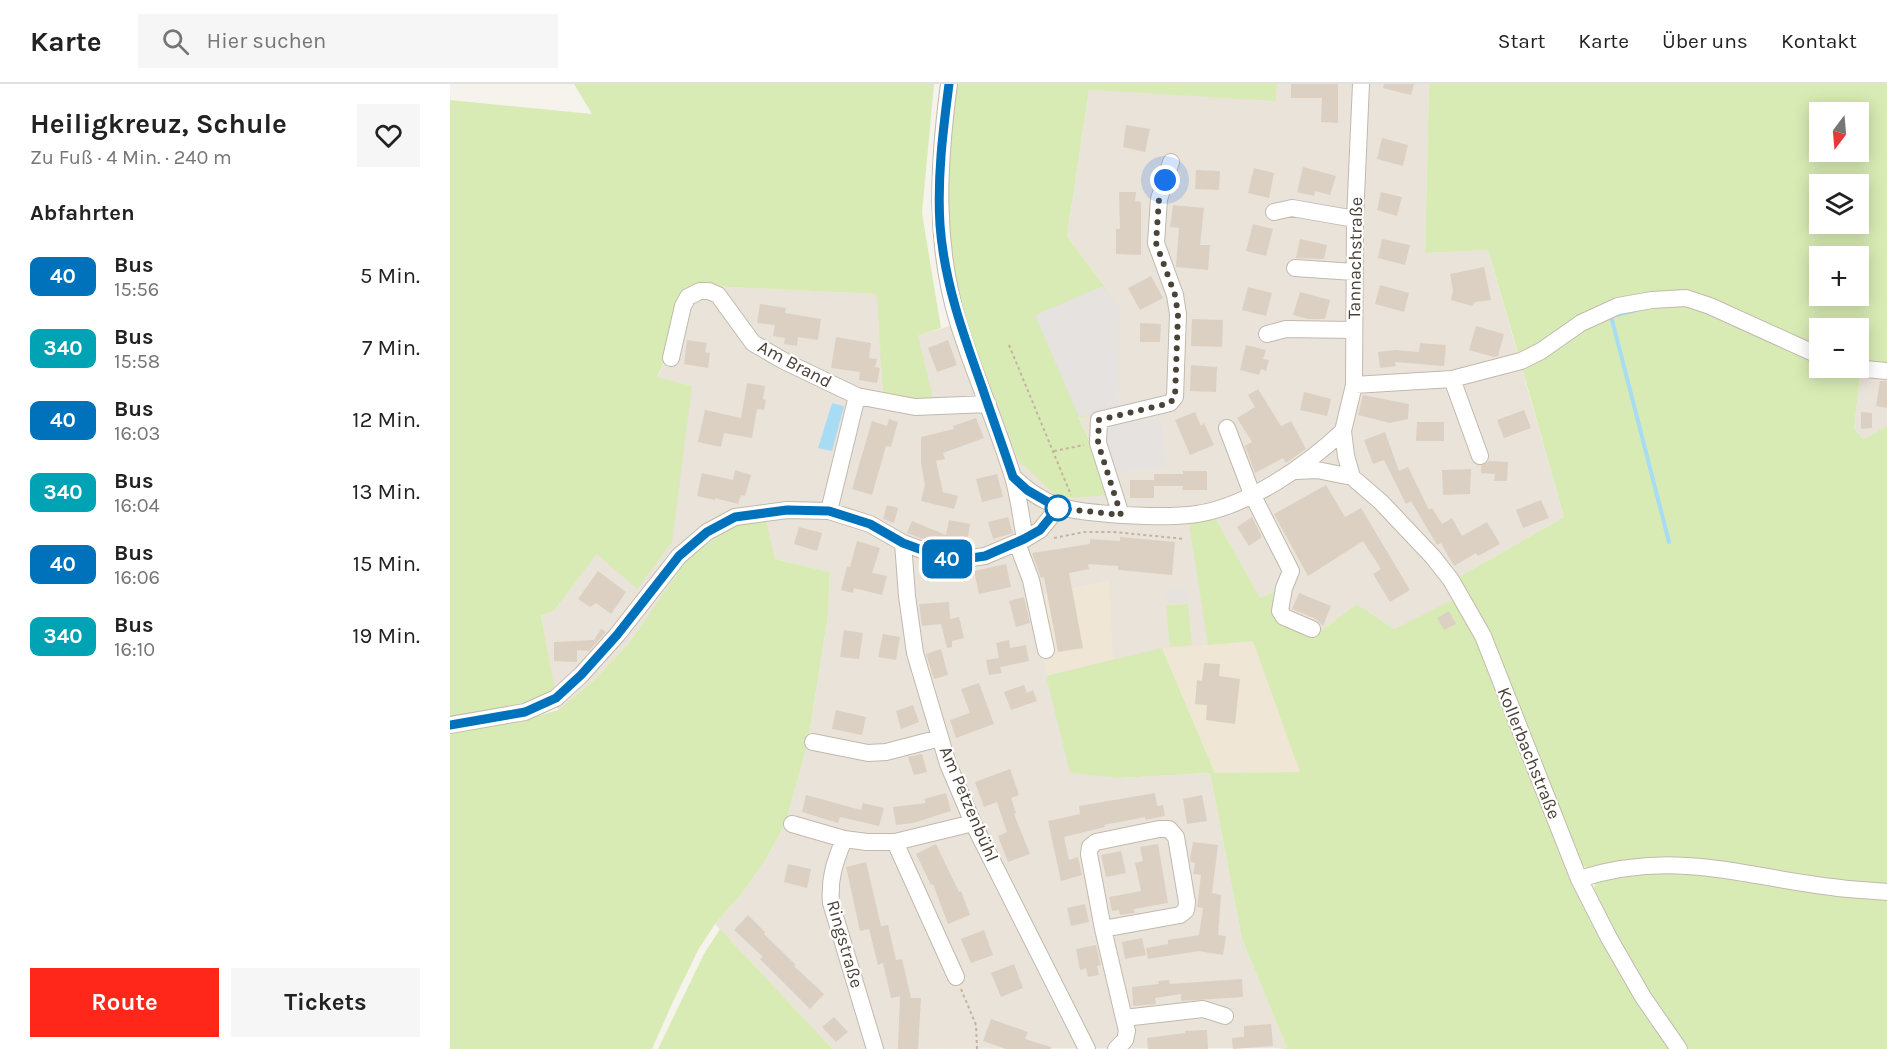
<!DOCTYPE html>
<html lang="de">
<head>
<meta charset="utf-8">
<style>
	:root { --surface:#fff; --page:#f6f6f6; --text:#222; --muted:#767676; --line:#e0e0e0; --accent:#ff261a }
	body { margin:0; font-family:Karla,sans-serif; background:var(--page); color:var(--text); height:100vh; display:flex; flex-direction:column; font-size:22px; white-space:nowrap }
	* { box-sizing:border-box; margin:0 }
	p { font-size:20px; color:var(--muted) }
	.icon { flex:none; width:33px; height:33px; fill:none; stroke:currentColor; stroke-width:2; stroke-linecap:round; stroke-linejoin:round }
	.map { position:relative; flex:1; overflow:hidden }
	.panel { display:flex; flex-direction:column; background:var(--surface); width:450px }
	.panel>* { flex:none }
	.badge { padding:0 12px; border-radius:9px; font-size:21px; line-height:39px }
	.needle { width:39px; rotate:196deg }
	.controls { position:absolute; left:1359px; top:18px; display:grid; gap:12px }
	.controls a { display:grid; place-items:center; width:60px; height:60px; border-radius:0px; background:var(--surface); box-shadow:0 3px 15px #0003; font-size:30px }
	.you { position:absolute; width:30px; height:30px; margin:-15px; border:4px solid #fff; border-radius:50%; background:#1a73e8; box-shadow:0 0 0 9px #1a73e833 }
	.map>.badge { position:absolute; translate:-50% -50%; box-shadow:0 0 0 3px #fff }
	h2 { padding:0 30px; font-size:22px; line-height:54px }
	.round { display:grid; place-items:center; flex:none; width:63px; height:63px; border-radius:0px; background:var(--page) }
	.head { display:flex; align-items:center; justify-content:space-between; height:102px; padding:0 30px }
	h1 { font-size:28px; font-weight:700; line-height:45px }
	.action { display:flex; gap:12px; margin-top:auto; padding:12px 30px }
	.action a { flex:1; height:69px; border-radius:0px; background:var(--accent); color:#fff; font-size:24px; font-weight:700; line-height:69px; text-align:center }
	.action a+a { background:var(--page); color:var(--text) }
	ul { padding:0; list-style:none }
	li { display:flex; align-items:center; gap:18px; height:72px; padding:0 30px }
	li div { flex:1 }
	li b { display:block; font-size:22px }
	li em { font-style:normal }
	li .badge { min-width:66px; font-weight:700; text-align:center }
	header { display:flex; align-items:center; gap:36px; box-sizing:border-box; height:84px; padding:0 30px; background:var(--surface); border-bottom:2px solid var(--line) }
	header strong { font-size:28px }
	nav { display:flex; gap:33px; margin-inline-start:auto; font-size:21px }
	.search { width:420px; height:54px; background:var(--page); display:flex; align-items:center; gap:15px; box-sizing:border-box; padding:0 21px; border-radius:0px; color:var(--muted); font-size:22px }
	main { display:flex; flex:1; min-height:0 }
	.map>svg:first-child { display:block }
	.residential { fill:#eae3da; fill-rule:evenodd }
	.education { fill:#f0e6d5 }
	.green { fill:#d8ebb4; fill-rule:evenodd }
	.parking { fill:#e5e2e0 }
	.water { fill:#a7dcf4 }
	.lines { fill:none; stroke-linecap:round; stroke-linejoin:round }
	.stream { stroke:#a7dcf4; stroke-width:4 }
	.building { fill:#dcd0c3 }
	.minor-casing { stroke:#c2b9ad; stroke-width:18 }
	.path { stroke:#c5b39e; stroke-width:2; stroke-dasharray:3 3; stroke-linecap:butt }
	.minor { stroke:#fff; stroke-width:16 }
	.line-casing { stroke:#fff; stroke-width:14 }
	.line { stroke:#0072bc; stroke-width:9 }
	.walk { stroke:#4b4238; stroke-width:6; stroke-dasharray:0 10.8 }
	.stop-dot { fill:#fff; stroke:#0072bc; stroke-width:3 }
	.labels { text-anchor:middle; stroke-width:4.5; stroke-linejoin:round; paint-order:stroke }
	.street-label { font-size:18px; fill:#4b4238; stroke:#fff }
</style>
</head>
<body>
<header>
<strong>Karte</strong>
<div class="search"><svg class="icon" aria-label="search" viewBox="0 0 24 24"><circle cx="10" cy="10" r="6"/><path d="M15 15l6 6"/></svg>Hier suchen</div>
<nav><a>Start</a><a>Karte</a><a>Über uns</a><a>Kontakt</a></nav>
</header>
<main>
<section class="panel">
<div class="head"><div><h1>Heiligkreuz, Schule</h1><p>Zu Fuß · 4 Min. · 240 m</p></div><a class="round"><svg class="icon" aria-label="heart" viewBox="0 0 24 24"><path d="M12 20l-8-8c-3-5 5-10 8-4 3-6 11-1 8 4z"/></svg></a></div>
<h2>Abfahrten</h2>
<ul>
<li><span class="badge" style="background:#0072bc;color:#fff">40</span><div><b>Bus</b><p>15:56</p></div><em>5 Min.</em></li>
<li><span class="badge" style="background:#00a3b4;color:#fff">340</span><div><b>Bus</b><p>15:58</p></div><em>7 Min.</em></li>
<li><span class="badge" style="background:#0072bc;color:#fff">40</span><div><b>Bus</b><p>16:03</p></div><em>12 Min.</em></li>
<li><span class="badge" style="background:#00a3b4;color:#fff">340</span><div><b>Bus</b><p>16:04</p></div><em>13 Min.</em></li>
<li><span class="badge" style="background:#0072bc;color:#fff">40</span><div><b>Bus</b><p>16:06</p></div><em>15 Min.</em></li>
<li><span class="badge" style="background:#00a3b4;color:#fff">340</span><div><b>Bus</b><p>16:10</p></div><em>19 Min.</em></li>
</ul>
<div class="action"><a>Route</a><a>Tickets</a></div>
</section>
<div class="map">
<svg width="1437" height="965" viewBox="0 0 1437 965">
	<rect width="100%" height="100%" fill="#f6f2ec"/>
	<path class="residential" d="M827 0H979L975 169 1038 166 1114 433 1009 493 1017 509 944 545 907 520 861 554 810 515 766 435 850 688 712 565 596 593 670 694 760 689 792 855 837 964 383 965 265 840 293 808 316 775 336 738 358 658 378 531 380 488 325 475H237L179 559 143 597 108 626 91 532 104 527 147 470 241 302 207 294 253 199 278 203 428 210 433 312 468 252 515 237 640 359 629 333 669 222 617 152 639 6 826 16ZM382 319 394 322 368 364Z
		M1410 293 1437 295V342L1413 355 1404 345Z"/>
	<path class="education" d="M659 496 663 575 596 592 582 513Z
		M803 557 850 688 765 689 712 564Z"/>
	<path class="green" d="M124 0H484L472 129 491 244 468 252 484 318 433 313 427 210 278 203 253 199 207 293 242 302 222 458 187 505 147 470 104 527 91 532 105 606 75 621 0 635V16L142 30Z
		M507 0H827L826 17 639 6 617 152 669 222 668 326 629 334 640 359 657 411 622 414 604 410 569 377 508 218 498 142 499 56Z
		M979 0H1437V283L1409 279 1408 244H1370L1369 267 1201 211 1157 217 1069 273 1038 166 975 169ZM1370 28H1408V68H1370ZM1370 100H1408V140H1370ZM1370 172H1408V212H1370Z
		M1234 221 1257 226 1369 276 1370 284H1387L1410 293 1404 345 1413 355 1437 342V803L1156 780 1136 784 1129 776 1037 549 1009 493 1114 433 1072 284 1133 243 1170 227Z
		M315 433 325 475 380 488 378 531 358 658 336 738 316 775 293 808 265 840 248 866 221 922 202 965H0V648L75 636 108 626 143 597 179 559 237 475 286 439Z
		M766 435 810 514 834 504 828 527 861 554 907 520 944 545 1004 515 1028 556 1123 798 1219 965H826L837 964 792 855 760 689 670 694 620 689 596 592 712 564 765 689 850 688 803 557 758 561 739 440Z
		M738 520 742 561 720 563 716 521Z
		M1211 785 1437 814V965H1237L1199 909 1142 810 1146 797Z
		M270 845 381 963 383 965H208L254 870Z"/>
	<path class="parking" d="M653 202 669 222 668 326 629 333 585 231Z
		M711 335 716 382 661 388 657 340Z
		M737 505 738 518 715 519V506Z"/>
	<path class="water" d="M382 319 394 322 382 367 368 364Z"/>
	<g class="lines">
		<path class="stream" d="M1184 227 1161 232 1219 458"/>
	</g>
	<path class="building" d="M841 0H888V39L871 38 872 14H841Z
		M934 0H964L961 11 933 4Z
		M676 41 700 45 695 68 673 63Z
		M932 54 958 61 953 82 927 75Z
		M853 83 886 92 880 111 865 107 864 112 847 108Z
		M804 84 824 89 819 114 798 109Z
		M746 86 770 87 769 106 745 105Z
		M669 108H686L685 117 691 118V171L666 170V145H670Z
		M931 108 952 113 947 132 927 126Z
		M723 121 754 124 750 161H760L758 186 726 183 729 144 720 143Z
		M803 140 823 145 816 172 796 167Z
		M850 155 877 161 874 175 846 174Z
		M932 155 960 161 955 181 928 174Z
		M1034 183 1041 216 1025 218 1022 222 1001 216 1003 206 1000 190Z
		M701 192 713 214 690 226 678 204Z
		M930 201 959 209 954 228 925 220Z
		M798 203 822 209 816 232 792 226Z
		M850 208 880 216 875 235H858L843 231Z
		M310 220 336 224 335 229 371 235 368 256 348 253 347 262 334 260 335 254 323 252 325 241 307 239Z
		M742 235 773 236 772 263 741 262Z
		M690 239 711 240 710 258H690Z
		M1026 242 1054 250 1048 272 1044 273 1019 266Z
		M386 253 421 259 419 274 427 275 425 283 430 284 427 299 409 296 410 288 381 284Z
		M237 256 257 259 255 268 260 269 258 284 234 280Z
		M498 256 507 281 487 288 478 264Z
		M970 259 996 261 994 282 945 278 946 282 930 284 928 268 945 266 969 268Z
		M796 261 816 266 813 275 819 276 816 287 811 285 809 291 790 286Z
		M741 281 767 283 766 308 740 307Z
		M1430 297H1437V324L1426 322Z
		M297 299 315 302 313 315 316 316 314 326 307 325 302 354 274 349 271 363 248 358 255 326 291 334Z
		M808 305 831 342 841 337 856 365 836 379 833 374 805 389 795 362 802 358 787 334 805 323 798 311Z
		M854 308 881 315 877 332 850 326Z
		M913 311 959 320 958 335 940 339 908 331Z
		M1074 326 1081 344 1054 354 1047 336Z
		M745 328 751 342 754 339 764 361 740 371 725 336Z
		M1411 328 1422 329V344L1411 345Z
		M526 334 534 354 493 369 495 375 486 377 493 408 508 412 504 425 471 417 475 401 471 379V353L504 345 503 342Z
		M439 335 448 338 441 363 436 362 422 411 402 405 422 337 437 342Z
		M967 338H994V357H966Z
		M935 348 949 387 958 383 979 426 982 424 992 440 1002 434 1012 452 1037 438 1050 460 1028 472 1026 469 1004 482 991 459 987 461 961 417 956 420 934 376 923 380 914 356Z
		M1039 377 1058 378 1057 397H1044L1045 390 1031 389V382Z
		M1021 385 1020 410 993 411 992 386Z
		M285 386 301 391 295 412 291 411 288 420 265 414V416L247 412 252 389 283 396Z
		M733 387H757V406H732L733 402H704V414H680V396H704V390H733Z
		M547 390 553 413 532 418 526 395Z
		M876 401 895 433 911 424 960 506 940 518 923 490 931 485 913 457 858 492 824 430Z
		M1091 416 1099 434 1073 444 1066 426Z
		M437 421 448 424 444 439 433 435Z
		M558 433 563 449 543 455 538 438Z
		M802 433 812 453 799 462 787 443Z
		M499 436 520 440 516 464H497L457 449 462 437 496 451Z
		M349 443 372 449 367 467 344 460Z
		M670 453 725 458 722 491 668 486V482L638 480 639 485 619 489 633 564 608 568 594 493 591 494 582 469 640 460V455L670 457Z
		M407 457 430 464 422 489 437 492 432 511 404 504 403 509 391 506 397 482 400 483Z
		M556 480 561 503 529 510 524 487Z
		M148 487 176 508 161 530 146 519 140 523 128 515Z
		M849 509 881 522 873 542 866 535 842 525Z
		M574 513 580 539 566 543 559 517Z
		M499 518 500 535 509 533 514 554 502 557V563L497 564 491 540 472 542 469 520Z
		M999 527 1006 540 994 546 987 534Z
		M151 545 156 548 139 567 127 566V578L104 577V558L144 556Z
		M394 546 413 549 409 575 390 573Z
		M433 550 450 553 446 576 428 573Z
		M559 556 560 564 576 561 579 577 550 583 552 589 539 591 536 576 549 574 546 559Z
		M491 565 498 591 484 595 476 570Z
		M754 579 770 580 769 592 790 595 785 640 756 636 757 621 745 620 747 596 752 597Z
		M529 599 544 640 506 654 500 636 520 629 511 605Z
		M574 601 577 609 583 606 587 617 561 626 554 608Z
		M463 621 469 638 451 645 446 627Z
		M386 626 416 633 412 651 382 645Z
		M472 670 477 688 464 691 458 673Z
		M560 685 569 711 561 714 566 729 564 730 580 770 558 778 548 752 557 748 547 718 534 723 525 698Z
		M496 709 501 727 463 739 446 741 443 723 476 719 474 715Z
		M705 709 707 722 713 721 715 732 695 736V733L654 741 655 743 614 753 619 776 628 773 632 791 611 797 598 737 630 730 629 722Z
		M356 711 411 726 413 719 434 724 429 742 390 733 388 739 352 728Z
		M752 711 757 737 737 740 733 715Z
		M743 758 768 761 762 809 771 811 768 851 776 852 773 871 749 867 698 875 696 864 718 860V856L749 851 753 824 747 823 751 791 743 790 745 779 741 778 740 775Z
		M486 760 509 808 511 807 520 831 498 840 483 800 481 801 466 770Z
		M708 760 718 819 684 825 685 829 670 831 669 826 662 827 659 813 691 807 685 779 693 777 690 763Z
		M671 767 676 789 656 793 651 771Z
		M416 778 431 842 438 841 446 876 452 875 461 914H471L468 965H448L450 912 441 914 433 879 428 881 419 845 410 847 396 783Z
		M338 780 361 785 357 804 334 798Z
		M635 820 639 838 621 842 617 824Z
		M298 831 315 848 314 850 346 881 344 882 374 910 360 925 310 875 313 873 284 846Z
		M534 846 543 871 521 879 511 855Z
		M692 854 696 871 675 875 672 858Z
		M646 861 651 881 647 882 649 891 638 893 636 884 630 886 626 865Z
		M564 880 573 904 551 913 541 889Z
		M792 895 793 913 731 917V910L705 914 706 920 683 922 682 903 709 900 708 897 719 896 720 900Z
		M384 933 398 948 386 958 372 943Z
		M541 935 578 948 575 955 601 963V965H556L533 957Z
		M821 940 823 962 783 965 782 954 794 953V942Z
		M757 946 758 965H698L697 954 735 949V947Z"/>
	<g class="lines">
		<defs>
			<path id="minor" d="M499 0C488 82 484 158 508 238 524 290 547 340 563 393 569 413 571 434 575 455
				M824 128 842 124 905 135
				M845 184 904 188
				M817 250 836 245 903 246
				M221 274 233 222 238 213 250 207H259L268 211 303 259 334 277 407 312 465 323 538 320
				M1404 284 1437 287
				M1002 295 1030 372
				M904 301 1002 295 1071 277 1091 267 1131 239 1168 222 1202 216 1236 214 1260 222 1370 272
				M777 344 802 410 841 487 834 504 830 527 834 533 862 545
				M846 387 867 386 902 393 931 418 983 473 1001 496 1033 552 1129 795 1159 854 1193 913 1229 965
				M563 393C596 424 616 426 659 430 687 432 719 434 747 430 798 422 856 382 893 347
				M902 393 896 372 893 347 904 301 905 135 911 0
				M379 427 407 312
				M671 431 648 359 649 336 720 319 725 313 728 230 725 211 706 159 709 115 721 78
				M453 459 457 512 465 569 498 680 523 739 637 965
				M567 459 581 496 596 566
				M0 641 75 628 106 614 131 591 167 551 229 472 257 448 285 433 337 426 379 427 420 440 453 459 494 474 508 476 535 472 575 455 590 446 608 424
				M363 658 418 669 436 668 490 654
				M342 740 394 755
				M445 758 506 893
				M1129 795C1224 765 1290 792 1382 803 1400 806 1419 806 1437 808
				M653 845 730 831 736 826 737 818 726 753 719 745H709L646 758 640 763 639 770 653 845 677 947 675 956 666 965
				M674 934 753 925 775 932
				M425 965 381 819C379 793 385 778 394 755L417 758H445L523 739"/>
		</defs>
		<use href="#minor" class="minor-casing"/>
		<path class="path" d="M559 261 621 411
			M604 367 634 361
			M604 454 634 448H664L735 455
			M511 905 526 941 527 965"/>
		<use href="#minor" class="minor"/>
	</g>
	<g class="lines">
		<defs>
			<path id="line" d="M0 641 75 628 106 614 131 591 167 551 229 472 257 448 285 433 337 426 379 427 420 440 453 459 494 474 508 476 535 472 574 455 590 446 608 424 577 406 563 393C553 363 542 333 532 303 513 250 494 197 490 141 487 93 493 47 499 0"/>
		</defs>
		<use href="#line" class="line-casing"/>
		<use href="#line" class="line"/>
		<path class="walk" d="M608 424 671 431 648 359 649 336 720 319 725 313 728 230 725 211 706 159 709 115 715 96"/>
	</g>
	<circle class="stop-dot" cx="608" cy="424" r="12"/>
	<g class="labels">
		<g class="street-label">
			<text transform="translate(905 174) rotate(-89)" y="6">Tannachstraße</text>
			<text transform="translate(345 280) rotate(28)" y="6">Am Brand</text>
			<text transform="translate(1079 669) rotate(68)" y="6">Kollerbachstraße</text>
			<text transform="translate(519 720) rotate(67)" y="6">Am Petzenbühl</text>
			<text transform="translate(395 860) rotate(74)" y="6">Ringstraße</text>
		</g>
	</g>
</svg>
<div class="controls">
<a><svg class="needle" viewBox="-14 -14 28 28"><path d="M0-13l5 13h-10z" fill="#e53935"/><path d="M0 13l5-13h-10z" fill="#767676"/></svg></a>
<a><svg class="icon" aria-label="layers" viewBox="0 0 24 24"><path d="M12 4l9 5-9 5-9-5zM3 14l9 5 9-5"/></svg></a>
<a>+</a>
<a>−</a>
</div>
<div class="you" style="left:715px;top:96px"></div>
<b class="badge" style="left:497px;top:475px;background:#0072bc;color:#fff">40</b>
</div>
</main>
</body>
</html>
